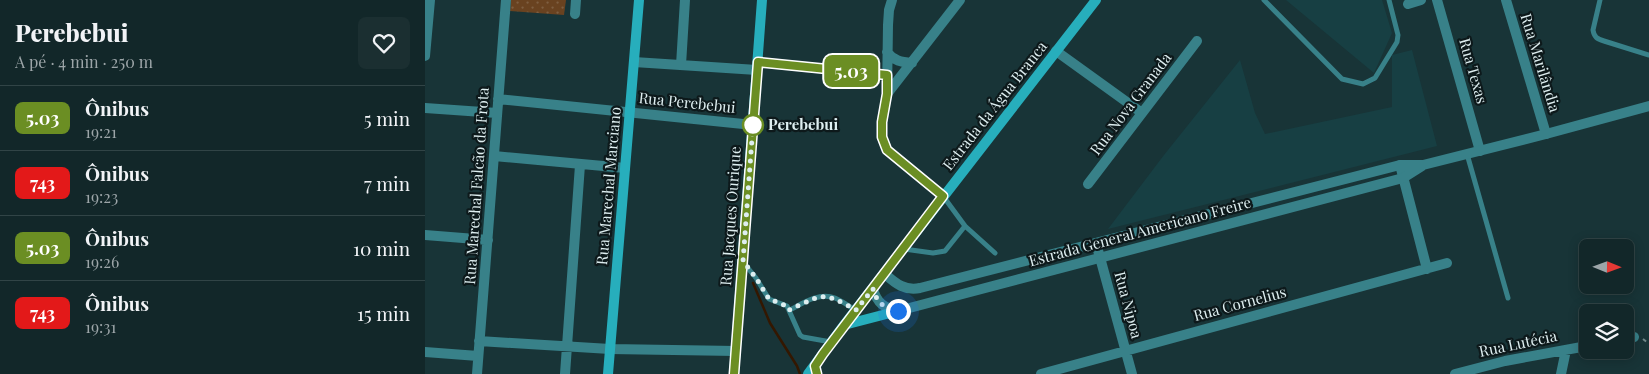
<!DOCTYPE html>
<html lang="pt">
<head>
<meta charset="utf-8">
<style>
	:root { --surface:#122729; --page:#1b2f31; --text:#f1f3f6; --muted:#9ca5a8; --line:#314446 }
	body { margin:0; font-family:"Playfair Display",serif; background:var(--page); color:var(--text); height:100vh; display:flex; flex-direction:column; font-size:19px; white-space:nowrap }
	* { box-sizing:border-box; margin:0 }
	p { font-size:16px; color:var(--muted) }
	.icon { flex:none; width:28px; height:28px; fill:none; stroke:currentColor; stroke-width:2; stroke-linecap:round; stroke-linejoin:round }
	.map { position:relative; flex:1; overflow:hidden }
	.side { display:flex; flex-direction:column; background:var(--surface); width:425px }
	.side>* { flex:none }
	.badge { padding:0 10px; border-radius:8px; font-size:18px; line-height:32px }
	.needle { width:32px; rotate:91deg }
	.controls { position:absolute; left:1154px; top:239px; display:grid; gap:10px }
	.controls a { display:grid; place-items:center; width:55px; height:55px; border-radius:8px; background:var(--surface); box-shadow:0 2px 12px #0003,0 0 0 1px var(--line); font-size:25px }
	.you { position:absolute; width:25px; height:25px; margin:-12px; border:4px solid #fff; border-radius:50%; background:#1a73e8; box-shadow:0 0 0 8px #1a73e833 }
	.map>.badge { position:absolute; translate:-50% -50%; box-shadow:0 0 0 2px #fff }
	.round { display:grid; place-items:center; flex:none; width:52px; height:52px; border-radius:8px; background:var(--page) }
	.headline { display:flex; align-items:center; justify-content:space-between; height:85px; padding:0 15px }
	h1 { font-size:24px; font-weight:800; line-height:38px }
	ul { padding:0; list-style:none }
	li { display:flex; align-items:center; gap:15px; height:65px; padding:0 15px; border-top:1px solid var(--line) }
	li div { flex:1 }
	li b { display:block; font-size:19px }
	li em { font-style:normal }
	li .badge { min-width:55px; font-weight:700; text-align:center }
	main { display:flex; flex:1; min-height:0 }
	.map>svg:first-child { display:block }
	.built { fill:#173f43 }
	.park { fill:url(#park-dots) }
	.lines { fill:none; stroke-linecap:round; stroke-linejoin:round }
	.stream { stroke:#341700; stroke-width:2.5 }
	.path { stroke:#71888a; stroke-width:2; stroke-dasharray:4 4; stroke-linecap:butt }
	.service { stroke:#388189; stroke-width:5 }
	.minor { stroke:#388189; stroke-width:10 }
	.tertiary { stroke:#388189; stroke-width:10 }
	.secondary { stroke:#27aebc; stroke-width:10 }
	.line-casing { stroke:#fff; stroke-width:11 }
	.line { stroke:#6b8e23; stroke-width:8 }
	.walk { stroke:#deeef0; stroke-width:5; stroke-dasharray:0 9 }
	.stop-dot { fill:#fff; stroke:#6b8e23; stroke-width:2.5 }
	.labels { text-anchor:middle; stroke-width:4.5; stroke-linejoin:round; paint-order:stroke }
	.street-label { font-size:15px; fill:#deeef0; stroke:#0d191b }
	.stop-label { font-size:15px; font-weight:bold; fill:#deeef0; stroke:#0d191b; text-anchor:start }
</style>
</head>
<body>
<main>
<section class="side">
<div class="headline"><div><h1>Perebebui</h1><p>A pé · 4 min · 250 m</p></div><a class="round"><svg class="icon" aria-label="heart" viewBox="0 0 24 24"><path d="M12 20l-8-8c-3-5 5-10 8-4 3-6 11-1 8 4z"/></svg></a></div>
<ul>
<li><span class="badge" style="background:#6b8e23;color:#fff">5.03</span><div><b>Ônibus</b><p>19:21</p></div><em>5 min</em></li>
<li><span class="badge" style="background:#e31919;color:#fff">743</span><div><b>Ônibus</b><p>19:23</p></div><em>7 min</em></li>
<li><span class="badge" style="background:#6b8e23;color:#fff">5.03</span><div><b>Ônibus</b><p>19:26</p></div><em>10 min</em></li>
<li><span class="badge" style="background:#e31919;color:#fff">743</span><div><b>Ônibus</b><p>19:31</p></div><em>15 min</em></li>
</ul>
</section>
<div class="map">
<svg width="1224" height="374" viewBox="0 0 1224 374">
	<defs>
		<pattern id="park-dots" width="8" height="8" patternUnits="userSpaceOnUse" patternTransform="scale(1.25)"><rect width="8" height="8" fill="#694220"/><path d="M2 2h.1M6 6h.1" fill="none" stroke="#7e5e41" stroke-width="1.8" stroke-linecap="round"/></pattern>
	</defs>
	<rect width="100%" height="100%" fill="#183437"/>
	<path class="built" d="M861 0H957L967 33 949 73Z
		M987 50 1012 146 683 229 739 155 815 60 830 113 840 134 967 107V55Z"/>
	<path class="park" d="M86 0H141L139 15 85 11Z"/>
	<g class="lines">
		<path class="stream" d="M328 283 345 323 372 366 375 374"/>
		<path class="path" d="M1218 339 1224 344"/>
		<path class="service" d="M839 0 917 79 938 84 950 78 972 42 973 35 964 0
			M1175 0 1168 30C1169 37 1172 39 1179 41L1224 55
			M1042 154 1083 298
			M540 226 570 253
			M479 249 508 253 520 251 540 226 518 196
			M318 262 331 278 344 299 362 306 375 335 378 337 406 342
			M365 310C378 303 394 292 410 298 417 301 424 306 430 310"/>
		<path class="minor" d="M467 0 464 10 463 25 462 94 457 122V137L462 150 518 196
			M1012 0 1055 151
			M1081 0 1121 134
			M983 4 996 0
			M150 14 151 0
			M631 51 717 113
			M462 52C469 61 476 62 487 63
			M0 56 5 0
			M209 62 332 70
			M333 62 462 75
			M256 65 260 0
			M462 94 535 0
			M73 99 328 125
			M0 108 72 113
			M69 156 200 168
			M975 165 1002 269
			M663 184 772 41
			M0 235 63 240
			M671 243 707 374
			M1200 339 1209 337
			M54 341 185 349 311 351
			M0 352 53 356
			M52 374 81 0
			M140 374 155 165
			M616 374 1022 263
			M1030 374 1080 361 1162 346
			M1136 374 1141 350"/>
		<path class="tertiary" d="M460 274C471 284 480 291 495 288L975 165H998L1121 134 1224 106
			M448 289C452 303 459 308 473 311L978 178 997 166"/>
		<path class="secondary" d="M419 325 473 311
			M183 374 214 0
			M309 374 337 0
			M383 374 419 325 671 0"/>
	</g>
	<g class="lines">
		<defs>
			<path id="line" d="M309 374 333 62 462 75V94L457 122V137L462 150 518 196 398 354 390 366 392 374"/>
		</defs>
		<use href="#line" class="line-casing"/>
		<use href="#line" class="line"/>
		<path class="walk" d="M328 125 318 261 331 278 344 299 362 306 364 310C399 294 397 291 431 310L448 289C452 303 459 308 473 311"/>
	</g>
	<circle class="stop-dot" cx="328" cy="125" r="10"/>
	<g class="labels">
		<g class="street-label">
			<text transform="translate(1115 63) rotate(73)" y="5">Rua Marilândia</text>
			<text transform="translate(1048 71) rotate(74)" y="5">Rua Texas</text>
			<text transform="translate(262 103) rotate(6)" y="5">Rua Perebebui</text>
			<text transform="translate(706 104) rotate(-53)" y="5">Rua Nova Granada</text>
			<text transform="translate(570 106) rotate(-52)" y="5">Estrada da Água Branca</text>
			<text transform="translate(52 186) rotate(-86)" y="5">Rua Marechal Falcão da Frota</text>
			<text transform="translate(184 186) rotate(-85)" y="5">Rua Marechal Marciano</text>
			<text transform="translate(306 216) rotate(-86)" y="5">Rua Jacques Ourique</text>
			<text transform="translate(715 232) rotate(-15)" y="5">Estrada General Americano Freire</text>
			<text transform="translate(815 304) rotate(-15)" y="5">Rua Cornelius</text>
			<text transform="translate(703 305) rotate(75)" y="5">Rua Nipoa</text>
			<text transform="translate(1093 344) rotate(-12)" y="5">Rua Lutécia</text>
		</g>
		<g class="stop-label">
			<text x="343" y="130">Perebebui</text>
		</g>
	</g>
</svg>
<div class="controls">
<a><svg class="needle" viewBox="-14 -14 28 28"><path d="M0-13l5 13h-10z" fill="#e53935"/><path d="M0 13l5-13h-10z" fill="#9ca5a8"/></svg></a>
<a><svg class="icon" aria-label="layers" viewBox="0 0 24 24"><path d="M12 4l9 5-9 5-9-5zM3 14l9 5 9-5"/></svg></a>
</div>
<div class="you" style="left:473px;top:311px"></div>
<b class="badge" style="left:426px;top:71px;background:#6b8e23;color:#fff">5.03</b>
</div>
</main>
</body>
</html>
